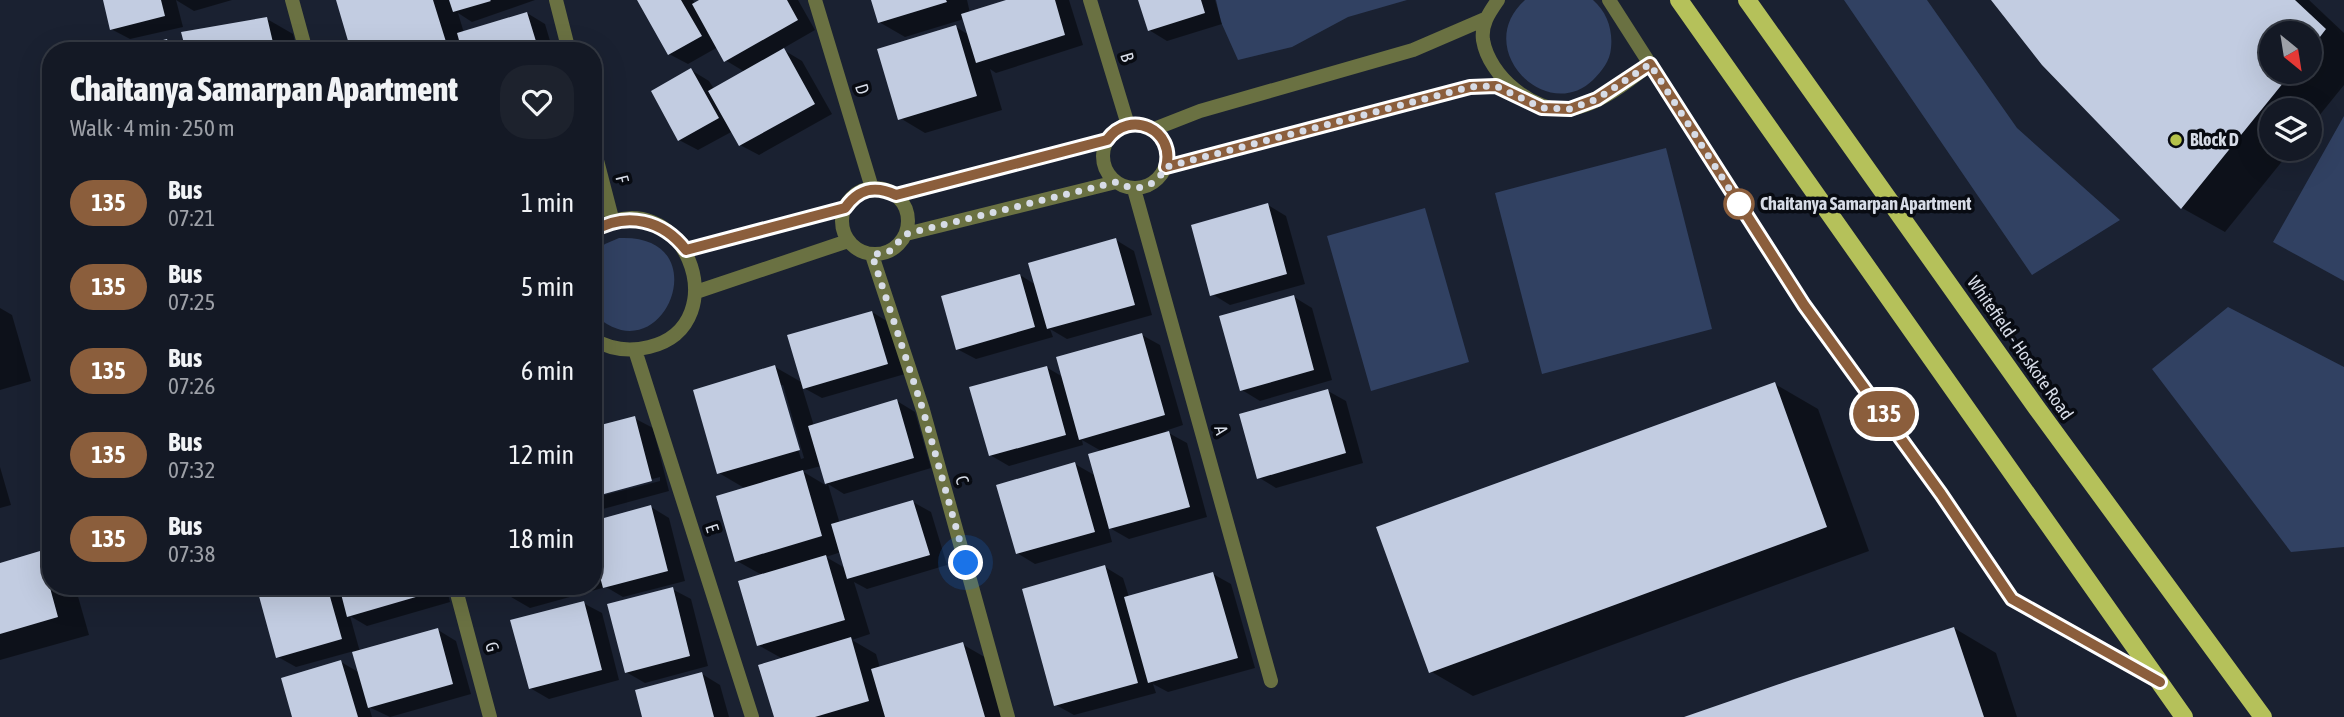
<!DOCTYPE html>
<html lang="en">
<head>
<meta charset="utf-8">
<style>
	:root { --surface:#141925; --page:#1d222d; --text:#f1f3f6; --muted:#9da0a7; --line:#333842 }
	body { margin:0; font-family:"Asap Condensed",sans-serif; background:var(--page); color:var(--text); height:100vh; display:flex; flex-direction:column; font-size:26px; white-space:nowrap }
	* { box-sizing:border-box; margin:0 }
	p { font-size:23px; color:var(--muted) }
	.icon { flex:none; width:38px; height:38px; fill:none; stroke:currentColor; stroke-width:2; stroke-linecap:round; stroke-linejoin:round }
	.map { position:relative; flex:1; overflow:hidden }
	.drawer { position:absolute; left:42px; top:42px; width:560px; height:553px; display:flex; flex-direction:column; background:var(--surface); border-radius:28px; box-shadow:0 7px 28px #0002,0 0 0 2px var(--line) }
	.drawer>* { flex:none }
	.badge { padding:0 14px; border-radius:23px; font-size:24px; line-height:46px }
	.needle { width:46px; rotate:150deg }
	.buttons { position:absolute; left:2259px; top:21px; display:grid; gap:14px }
	.buttons a { display:grid; place-items:center; width:63px; height:63px; border-radius:50%; background:var(--surface); box-shadow:0 7px 28px #0002,0 0 0 2px var(--line); font-size:35px }
	.you { position:absolute; width:35px; height:35px; margin:-18px; border:5px solid #fff; border-radius:50%; background:#1a73e8; box-shadow:0 0 0 10px #1a73e833 }
	.map>.badge { position:absolute; translate:-50% -50%; box-shadow:0 0 0 4px #fff }
	.round { display:grid; place-items:center; flex:none; width:74px; height:74px; border-radius:28px; background:var(--page) }
	.overview { display:flex; align-items:center; justify-content:space-between; height:119px; padding:0 28px }
	h1 { font-size:33px; font-weight:800; line-height:52px }
	ul { padding:0; list-style:none }
	li { display:flex; align-items:center; gap:21px; height:84px; padding:0 28px }
	li div { flex:1 }
	li b { display:block; font-size:26px }
	li em { font-style:normal }
	li .badge { min-width:77px; font-weight:700; text-align:center }
	.map>svg:first-child { display:block }
	.green { fill:#314162 }
	.shadow { fill:#0007; fill-rule:evenodd }
	.building { fill:#c2cce1 }
	.lines { fill:none; stroke-linecap:round; stroke-linejoin:round }
	.street { stroke:#6a7142; stroke-width:14 }
	.primary { stroke:#b5c15a; stroke-width:18 }
	.line-casing { stroke:#fff; stroke-width:16 }
	.line { stroke:#8b5e3c; stroke-width:10 }
	.walk { stroke:#d7dce7; stroke-width:7; stroke-dasharray:0 12.6 }
	.poi-dot { fill:#b5c24a; stroke:#080b12; stroke-width:2.5 }
	.stop-dot { fill:#fff; stroke:#8b5e3c; stroke-width:3.5 }
	.labels { text-anchor:middle; stroke-width:7; stroke-linejoin:round; paint-order:stroke }
	.street-label { font-size:18px; fill:#d7dce7; stroke:#080b12 }
	.poi-label { font-size:18px; font-weight:bold; fill:#d7dce7; stroke:#080b12; text-anchor:start }
	.stop-label { font-size:18px; font-weight:bold; fill:#d7dce7; stroke:#080b12; text-anchor:start }
</style>
</head>
<body>
<div class="map">
<svg width="2344" height="717" viewBox="0 0 2344 717">
	<rect width="100%" height="100%" fill="#1a2131"/>
	<path class="green" d="M1216 0H1407L1348 17 1292 47 1238 60 1221 22Z
		M1525 0H1593C1607 12 1613 30 1611 48 1610 61 1602 71 1593 80 1546 125 1471 48 1525 0Z
		M1844 0H1927L2017 128 2120 220 2032 275Z
		M2344 116V281L2273 242Z
		M1666 148 1712 329 1542 374 1495 193Z
		M1425 208 1469 362 1371 391 1327 236Z
		M619 238C722 233 662 381 593 313V254L605 244Z
		M2228 307 2344 367V547L2291 552 2152 369Z"/>
	<path class="shadow" d="M105 0H232L194 11 176 0 183 27 130 39 111 29Z
		M338 0H535L472 22 458 13 464 33 527 13 545 24 553 51H353Z
		M639 0H693L695 4 702 0H798L815 30 782 49 802 61 832 114 759 155 740 145 733 131 698 150 679 140 691 70 709 81 714 89 745 72 725 60 718 47 688 64 669 54Z
		M873 0H967L970 13 1012 0H1069L1083 45 996 73 990 69 1002 110 925 133 900 118 956 27 969 35 964 19 905 37 879 22Z
		M1140 0H1215L1222 24 1167 41 1149 30Z
		M1994 0H2309L2344 33V85L2310 127V110H2272V149H2292L2225 232 2182 208 2044 63ZM2272 33H2310V72H2272Z
		M267 19 293 34 297 51H188Z
		M167 41 184 51H128Z
		M1268 205 1286 216 1305 284 1230 305 1212 294Z
		M1116 240 1134 251 1152 315 1067 339 1050 329 1053 337 976 359 957 349 1020 275 1036 285Z
		M1294 297 1312 308 1332 380 1260 401 1242 390Z
		M0 308 12 315 31 381 0 390Z
		M872 312 890 323 905 374 822 398 802 387 814 426 897 401 915 412 931 468 844 494 828 484 840 524 913 502 931 512 947 565 867 589 854 582 870 634 852 640 876 654 880 668 962 644 988 659 1006 717H775L783 659 758 645 762 575 737 561 746 489 719 473 775 367 803 383ZM779 385H783L804 458 801 459ZM821 466 827 486 802 471ZM841 552 845 568 826 557Z
		M1142 335 1160 345 1183 425 1165 431 1187 443 1207 517 1129 539 1108 527 1112 542 1035 564 1017 553 1075 464 1096 476 1103 452 1082 440 1083 445 1009 466 990 455 1046 367 1063 377Z
		M1775 384 1818 409 1869 551 1473 696 1430 671Z
		M1328 391 1346 401 1363 463 1276 488 1258 477Z
		M634 418 653 428 669 491 603 509 593 503V429ZM660 477V481L597 497V494Z
		M0 467 11 505 0 508Z
		M651 507 669 518 685 581 623 597 606 587 530 608 504 593 502 586H593V517L594 522Z
		M40 553 51 560V586H75L89 635 0 660V564Z
		M1105 567 1123 578 1129 597 1213 574 1231 584 1255 668 1168 692 1153 684 1156 693 1074 715 1056 705Z
		M274 586H446L450 602 367 626 350 616 360 652 438 630 456 641 471 694 390 717 369 707 372 717H294L341 662 360 673 354 651 296 667 278 657Z
		M672 589 691 599 708 666 645 683 626 672Z
		M583 603 602 613 619 680 549 699 530 688Z
		M1954 628 1996 653 2017 717H1689Z
		M702 674 720 685 729 717H644Z"/>
	<path class="building" d="M103 0H161L165 16 110 30Z
		M336 0H433L447 45 428 51H351Z
		M449 0H490L491 1 453 12Z
		M637 0H681L702 36 668 55Z
		M699 0H787L798 20 724 62 692 4Z
		M871 0H946L947 2 878 23Z
		M1006 0H1055L1065 35 976 63 961 14Z
		M1138 0H1201L1205 13 1148 31Z
		M1991 0H2295L2326 29 2310 50V33H2272V72H2292L2181 209 2042 65Z
		M527 12 539 51H462L457 33Z
		M267 17 275 51H186L181 32Z
		M956 25 977 96 898 120 877 49Z
		M167 39 171 51H124V50Z
		M784 48 815 104 739 146 708 91Z
		M691 68 719 118 678 141 651 91Z
		M1268 203 1287 274 1210 296 1191 225Z
		M1116 238 1135 305 1047 329 1028 263Z
		M1020 274 1035 327 956 350 941 296Z
		M1294 295 1314 370 1240 391 1219 316Z
		M872 311 888 364 803 389 787 335Z
		M1142 333 1165 415 1079 440 1056 357Z
		M775 365 800 450 717 474 693 390Z
		M1047 366 1066 435 989 456 969 387Z
		M1775 382 1827 527 1429 673 1376 527Z
		M1328 389 1346 453 1257 479 1239 414Z
		M897 399 914 458 825 484 808 426Z
		M635 416 652 481 593 497V427Z
		M1169 431 1190 507 1109 529 1088 454Z
		M1075 462 1095 532 1016 554 996 485Z
		M803 470 822 536 735 562 716 496Z
		M913 500 930 555 847 579 831 524Z
		M651 505 668 571 603 588 593 551V521Z
		M40 551 58 617 0 634V563Z
		M826 555 845 620 757 646 738 581Z
		M1105 565 1138 683 1054 706 1022 589Z
		M1213 572 1238 658 1148 683 1124 597Z
		M268 586H327L342 639 276 658 257 589Z
		M339 586H431L433 592 347 617Z
		M673 587 690 656 625 673 607 604Z
		M584 601 602 670 529 689 510 620Z
		M1954 627 1984 717H1684L1794 679Z
		M438 628 453 684 368 708 352 652Z
		M851 637 869 701 815 717H774L758 665Z
		M963 642 985 717H885L871 669Z
		M341 660 358 717H292L281 678Z
		M702 672 714 717H642L635 690Z"/>
	<g class="lines">
		<path class="street" d="M292 0 306 51
			M556 0 569 51
			M815 0 872 188
			M1090 0 1128 125
			M1498 0C1489 13 1481 24 1483 40 1489 76 1533 113 1569 109 1597 106 1629 81 1650 64
			M1609 0 1804 305 1941 494 2012 599 2156 680
			M1103 156a32 32 0 1 1 64 0a32 32 0 1 1-64 0Z
			M1154 129 1200 111 1413 50 1485 19
			M593 145 613 222
			M1166 167 1470 87 1496 86 1517 93
			M842 221a33 33 0 1 1 66 0a33 33 0 1 1-66 0Z
			M1134 189 1271 681
			M896 195 1107 140
			M593 231C682 174 740 325 649 347 629 352 611 350 593 339
			M906 234 1116 182
			M686 250 845 208
			M872 255 923 410 1008 717
			M696 292 848 241
			M635 350 752 717
			M455 586 490 717"/>
		<path class="primary" d="M1679 0 2184 717
			M1747 0 2036 407 2263 717"/>
	</g>
	<g class="lines">
		<defs>
			<path id="line" d="M593 231C627 211 663 220 686 250L845 208C859 188 875 185 896 195L1107 140C1130 108 1176 130 1166 167L1470 87 1496 86 1542 108 1570 109 1597 99 1650 64 1804 305 1941 494 2012 599 2160 682"/>
		</defs>
		<use href="#line" class="line-casing"/>
		<use href="#line" class="line"/>
		<path class="walk" d="M966 563 923 410 872 255 890 251 906 234 1116 182C1136 193 1155 188 1166 167L1470 87 1496 86 1542 108 1570 109 1597 99 1650 64 1739 204"/>
	</g>
	<circle class="poi-dot" cx="2176" cy="140" r="7"/>
	<circle class="stop-dot" cx="1739" cy="204" r="14"/>
	<g class="labels">
		<g class="street-label">
			<text transform="translate(1127 57) rotate(73)" y="6">B</text>
			<text transform="translate(862 89) rotate(73)" y="6">D</text>
			<text transform="translate(622 179) rotate(76)" y="6">F</text>
			<text transform="translate(2020 348) rotate(55)" y="6">Whitefield - Hoskote Road</text>
			<text transform="translate(1221 430) rotate(74)" y="6">A</text>
			<text transform="translate(962 480) rotate(74)" y="6">C</text>
			<text transform="translate(712 528) rotate(72)" y="6">E</text>
			<text transform="translate(492 647) rotate(76)" y="6">G</text>
		</g>
		<g class="poi-label">
			<text x="2190" y="146">Block D</text>
		</g>
		<g class="stop-label">
			<text x="1760" y="210">Chaitanya Samarpan Apartment</text>
		</g>
	</g>
</svg>
<div class="buttons">
<a><svg class="needle" viewBox="-14 -14 28 28"><path d="M0-13l5 13h-10z" fill="#e53935"/><path d="M0 13l5-13h-10z" fill="#9da0a7"/></svg></a>
<a><svg class="icon" aria-label="layers" viewBox="0 0 24 24"><path d="M12 4l9 5-9 5-9-5zM3 14l9 5 9-5"/></svg></a>
</div>
<div class="you" style="left:966px;top:563px"></div>
<b class="badge" style="left:1884px;top:414px;background:#8b5e3c;color:#fff">135</b>
<section class="drawer">
<div class="overview"><div><h1>Chaitanya Samarpan Apartment</h1><p>Walk · 4 min · 250 m</p></div><a class="round"><svg class="icon" aria-label="heart" viewBox="0 0 24 24"><path d="M12 20l-8-8c-3-5 5-10 8-4 3-6 11-1 8 4z"/></svg></a></div>
<ul>
<li><span class="badge" style="background:#8b5e3c;color:#fff">135</span><div><b>Bus</b><p>07:21</p></div><em>1 min</em></li>
<li><span class="badge" style="background:#8b5e3c;color:#fff">135</span><div><b>Bus</b><p>07:25</p></div><em>5 min</em></li>
<li><span class="badge" style="background:#8b5e3c;color:#fff">135</span><div><b>Bus</b><p>07:26</p></div><em>6 min</em></li>
<li><span class="badge" style="background:#8b5e3c;color:#fff">135</span><div><b>Bus</b><p>07:32</p></div><em>12 min</em></li>
<li><span class="badge" style="background:#8b5e3c;color:#fff">135</span><div><b>Bus</b><p>07:38</p></div><em>18 min</em></li>
</ul>
</section>
</div>
</body>
</html>
